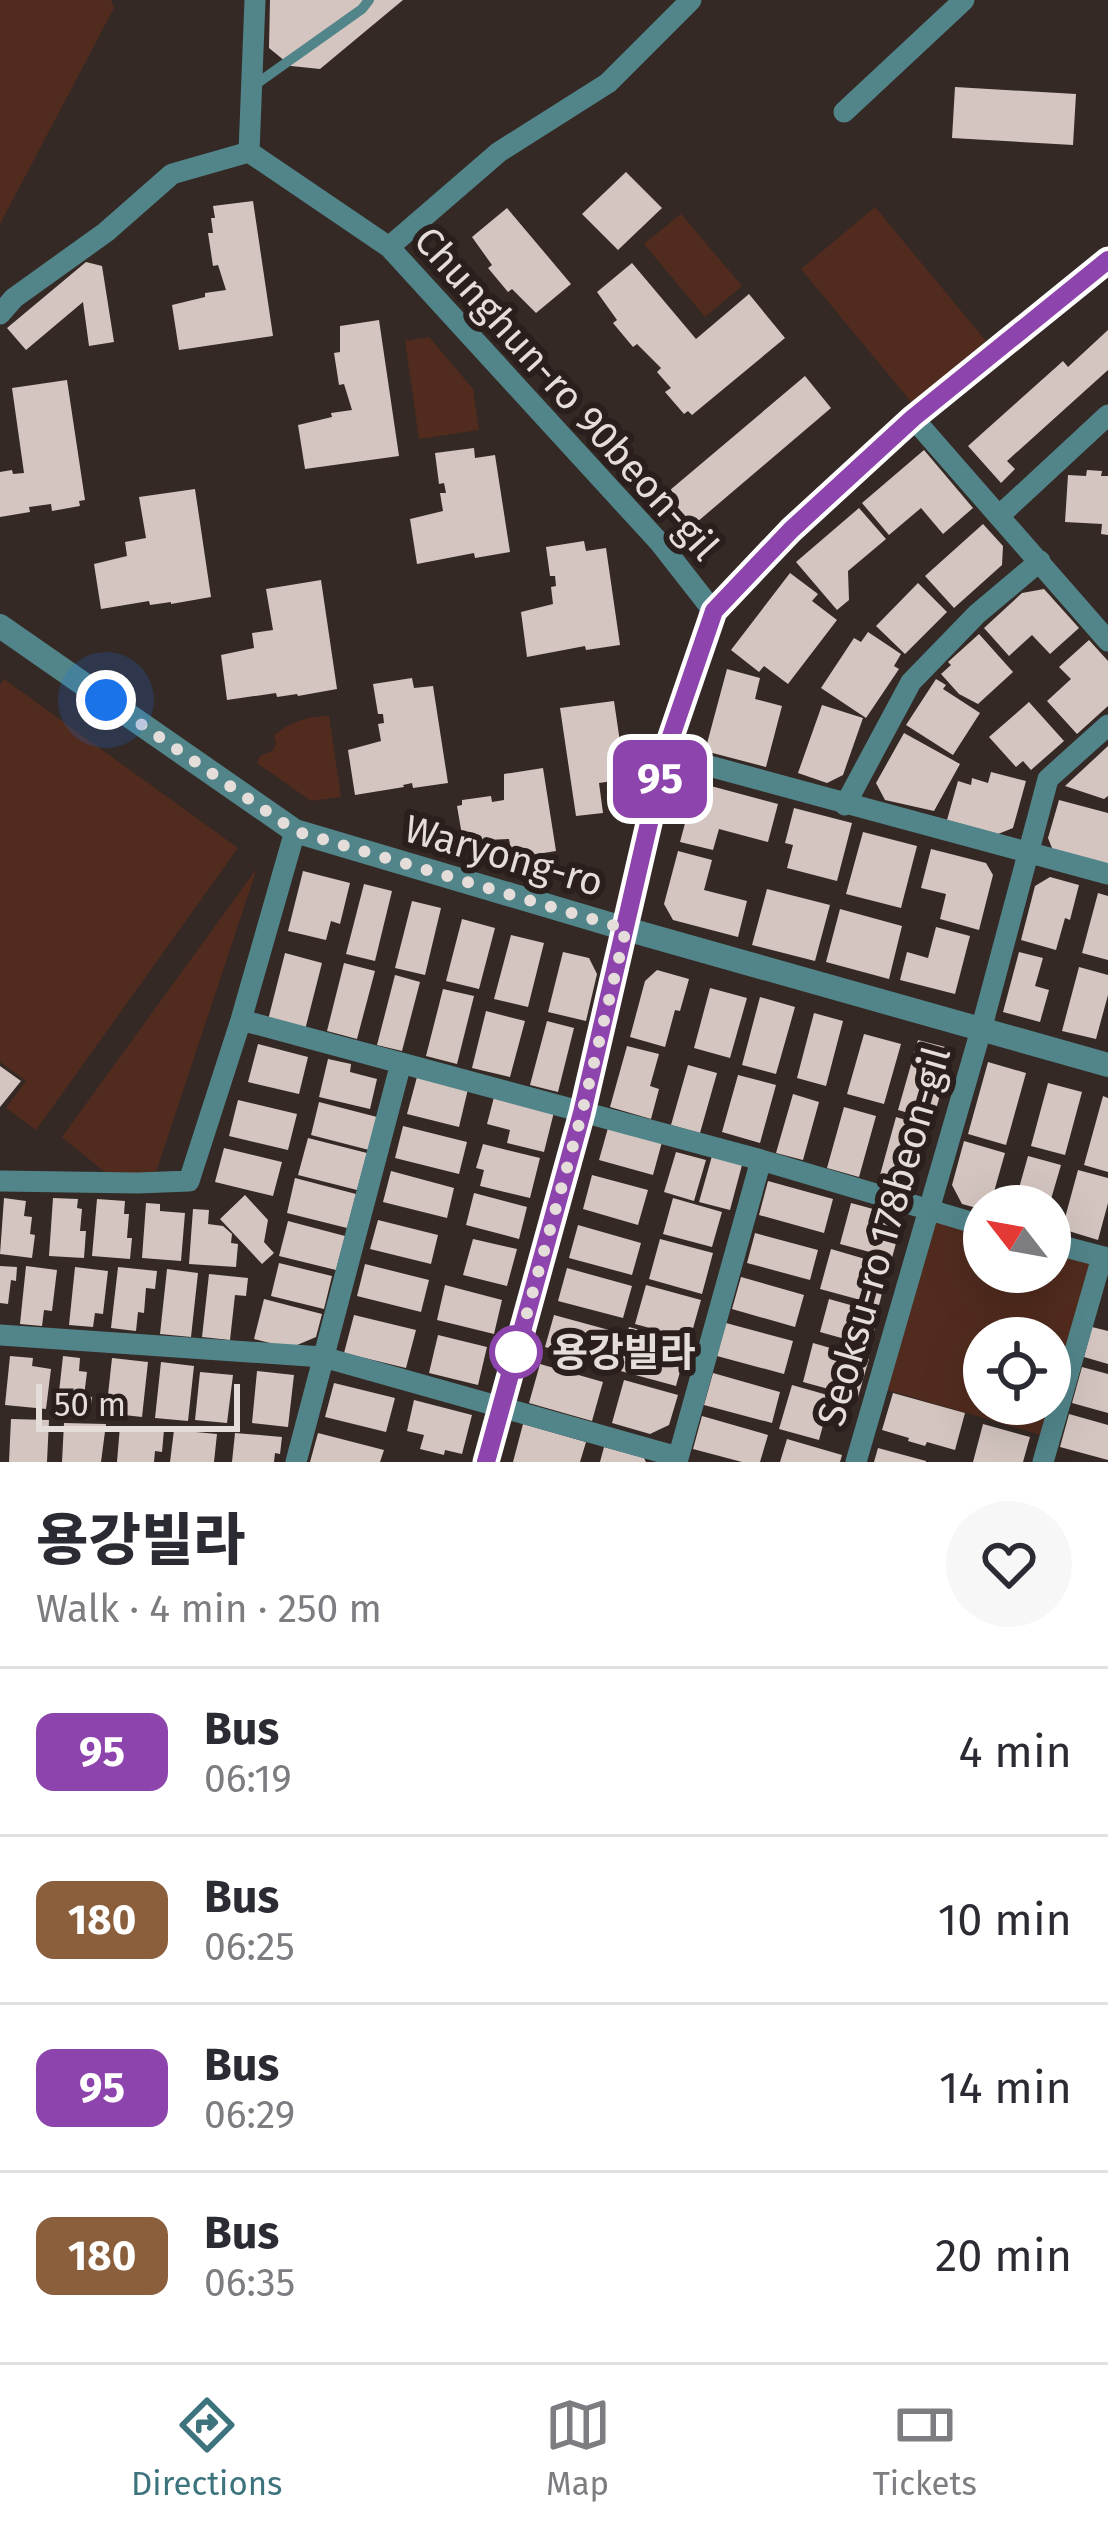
<!DOCTYPE html>
<html lang="en">
<head>
<meta charset="utf-8">
<style>
	:root { --surface:#fff; --page:#f7f7f7; --text:#2b2b33; --muted:#7c7c81; --line:#e1e1e2; --accent:#3d737d }
	body { margin:0; font-family:"Fira Sans","Noto Sans KR",sans-serif; background:var(--page); color:var(--text); height:100vh; display:flex; flex-direction:column; font-size:45px; white-space:nowrap }
	* { box-sizing:border-box; margin:0 }
	p { font-size:39px; color:var(--muted) }
	.icon { flex:none; width:66px; height:66px; fill:none; stroke:currentColor; stroke-width:2; stroke-linecap:round; stroke-linejoin:round }
	.map { position:relative; height:1462px; overflow:hidden }
	.sheet { display:flex; flex-direction:column; background:var(--surface); flex:1 }
	.sheet>* { flex:none }
	.badge { padding:0 24px; border-radius:18px; font-size:42px; line-height:78px }
	.needle { width:78px; rotate:301deg }
	.buttons { position:absolute; left:963px; top:1185px; display:grid; gap:24px }
	.buttons a { display:grid; place-items:center; width:108px; height:108px; border-radius:50%; background:var(--surface); box-shadow:0 12px 48px #0002; font-size:60px }
	.scale { position:absolute; left:36px; bottom:30px; width:204px; box-sizing:border-box; padding-left:12px; border:6px solid #e4ddda; border-top:0; font-size:33px; line-height:42px; white-space:nowrap; color:#e4ddda; -webkit-text-stroke:9px #2a1f1c; paint-order:stroke }
	.you { position:absolute; width:60px; height:60px; margin:-30px; border:9px solid #fff; border-radius:50%; background:#1a73e8; box-shadow:0 0 0 18px #1a73e833 }
	.map>.badge { position:absolute; translate:-50% -50%; box-shadow:0 0 0 6px #fff }
	.round { display:grid; place-items:center; flex:none; width:126px; height:126px; border-radius:63px; background:var(--page) }
	.head { display:flex; align-items:center; justify-content:space-between; height:204px; padding:0 36px }
	h1 { font-size:57px; font-weight:800; line-height:90px }
	ul { padding:0; list-style:none }
	li { display:flex; align-items:center; gap:36px; height:168px; padding:0 36px; border-top:3px solid var(--line) }
	li div { flex:1 }
	li b { display:block; font-size:45px }
	li em { font-style:normal }
	li .badge { min-width:132px; font-weight:700; text-align:center }
	.dock { display:flex; justify-content:space-around; align-items:center; height:168px; border-top:3px solid var(--line); background:var(--surface); font-size:33px; color:var(--muted) }
	.dock a { display:grid; justify-items:center; gap:6px }
	.dock .on { color:var(--accent) }
	.map>svg:first-child { display:block }
	.green { fill:#512b1e; fill-rule:evenodd }
	.building { fill:#d4c5c0 }
	.lines { fill:none; stroke-linecap:round; stroke-linejoin:round }
	.service { stroke:#52858a; stroke-width:10 }
	.minor { stroke:#52858a; stroke-width:21 }
	.tertiary { stroke:#52858a; stroke-width:24 }
	.line-casing { stroke:#fff; stroke-width:27 }
	.line { stroke:#8e44ad; stroke-width:18 }
	.walk { stroke:#e4ddda; stroke-width:12; stroke-dasharray:0 21.6 }
	.stop-dot { fill:#fff; stroke:#8e44ad; stroke-width:6 }
	.labels { text-anchor:middle; stroke-width:12; stroke-linejoin:round; paint-order:stroke }
	.street-label { font-size:39px; fill:#e4ddda; stroke:#2a1f1c }
	.stop-label { font-size:39px; font-weight:bold; fill:#e4ddda; stroke:#2a1f1c; text-anchor:start }
</style>
</head>
<body>
<div class="map">
<svg width="1108" height="1462" viewBox="0 0 1108 1462">
	<rect width="100%" height="100%" fill="#342925"/>
	<path class="green" d="M0 0H111L114 8 0 224Z
		M875 207 986 341 912 403 801 269Z
		M681 214 742 286 705 317 644 244Z
		M429 337 473 389 479 430 419 439 405 341Z
		M4 679 238 848 36 1130 6 1108 26 1081 0 1062V685Z
		M329 716 341 797 311 801 257 763 260 756 272 751 276 744 274 735C291 722 307 716 329 716Z
		M257 868 154 1178 107 1174 62 1137Z
		M931 1217 984 1232V1272H1050V1249L1095 1261 1044 1436 881 1388ZM984 1338H1050V1404H984Z"/>
	<path class="building" d="M270 0H403L320 69 291 66 269 48Z
		M955 87 1076 94 1073 145 952 138Z
		M626 172 662 208 618 250 582 214Z
		M253 201 273 336 179 350 172 305 205 297V293L226 290 218 265 213 266 208 233H213L211 218H215L213 206Z
		M507 208 571 284 536 313 512 289 508 292 488 268 492 265 472 237Z
		M86 262 102 266 114 342 89 346 83 302 26 350 7 328Z
		M632 263 696 339 749 294 785 338 692 415 688 411 684 414 665 392 671 388 657 372 661 368 637 344 633 347 613 323 617 320 597 292Z
		M379 320 399 456 305 469 298 425 332 417 331 413 352 410 344 384 339 385 334 353 340 352V326Z
		M1108 330V370L1007 461 1015 469 1001 483 968 446 1063 361 1068 367Z
		M805 376 831 408 690 528 663 496Z
		M67 380 85 500 79 501 80 506 52 511 51 504 29 507 30 512 0 517V472L12 470 13 474 24 473 12 388Z
		M474 448 475 458 495 455 510 552 475 558 474 553 417 564 410 519 443 511 440 493H446L444 483 439 484 435 453Z
		M924 450 973 508 943 534 921 508 889 535 862 503Z
		M1087 470 1102 471 1101 476H1108V535L1101 534 1102 524 1065 522 1068 475 1086 476Z
		M195 489 211 597 171 604V602L150 605 149 601 101 609 94 564 127 556 125 542 146 538 139 497Z
		M859 508 886 539 848 571 849 600 837 610 796 562Z
		M983 524 1003 546 1002 565 954 608 925 576Z
		M584 541 586 551 606 548 620 645 586 650 585 646 527 657 521 612 553 604 551 587 556 586 555 576H550L546 547Z
		M790 573 818 594 812 601 837 620 788 684 764 666 759 672 731 650Z
		M321 580 337 689 298 696 297 694 277 697 276 693 227 700 221 655 254 648 252 633 273 630 266 589Z
		M918 583 947 612 905 654 876 626Z
		M1044 589 1079 628 1050 654 1032 635 1009 656 984 628 1022 593Z
		M868 632 901 654 894 666 899 669 866 718 821 688 854 638 861 642Z
		M979 634 1013 672 978 704 959 694 941 674 951 665 948 662Z
		M1089 640 1108 661V706L1077 734 1047 701 1071 679 1059 667Z
		M727 669 760 678 755 699 782 706 766 767 705 751Z
		M412 678 414 688 433 686 448 783 413 788 412 783 403 785 404 787 355 795 348 750 381 741 378 724 384 723 383 714H378L373 684Z
		M936 679 946 685 943 689 980 713 953 755 906 725Z
		M614 701 621 749 608 751 613 781 599 783 603 813 576 816 560 708Z
		M1029 702 1064 741 1031 770 1023 761 1016 767 989 737Z
		M822 705 863 718 843 775 827 783 798 773Z
		M904 733 960 764 934 811 885 800 876 783Z
		M1108 746V796L1104 799 1065 786Z
		M543 768 556 851 525 856 521 848 511 850 509 839 463 841 457 806 462 805V800L491 796 492 802 504 800V774Z
		M991 772 1026 781 1013 828 998 834 947 820 958 781 971 785 972 778 988 783Z
		M696 782 778 804 768 842 719 829 713 850 680 842Z
		M1059 800 1108 813V867L1054 853 1048 838Z
		M794 808 852 823 837 881 787 868 793 845 785 843Z
		M863 832 917 846 901 908 846 894Z
		M931 849 986 863 993 875 979 930 940 919 946 894 921 888Z
		M678 851 712 860 704 890 747 901 738 937 673 920 664 904Z
		M303 871 350 883 340 924 331 921 326 940 288 931Z
		M1050 877 1079 885 1070 920 1065 918 1056 950 1021 940 1035 886Z
		M364 884 392 891 375 961 346 954Z
		M767 889 830 905 815 961 752 945Z
		M1098 893 1108 896V960L1082 953Z
		M412 901 441 908 425 975 395 968Z
		M840 909 902 926 889 979 826 962Z
		M462 919 495 928 479 989 446 981Z
		M936 927 970 936 955 994 900 980 907 952 928 958Z
		M511 935 544 943 528 1007 494 999Z
		M563 952 589 958 597 974 586 1021 548 1012Z
		M1019 952 1043 958 1035 986 1049 990 1040 1022 1003 1012Z
		M285 953 322 963 305 1030 268 1020Z
		M344 963 375 971 357 1039 327 1031Z
		M1079 967 1108 975V995L1096 1039 1062 1031Z
		M657 970 689 979 680 1011 675 1010 665 1047 630 1037 645 981Z
		M395 975 420 982 402 1051 377 1045Z
		M710 988 747 998 730 1058 694 1048Z
		M443 989 474 996 457 1064 426 1056Z
		M760 997 795 1007 776 1074 742 1065Z
		M486 1011 525 1021 510 1077 472 1068Z
		M814 1013 843 1021 826 1086 797 1078Z
		M547 1021 574 1028 558 1092 530 1085Z
		M864 1034 901 1044 884 1104 847 1094Z
		M918 1040 953 1049 933 1120 898 1110Z
		M258 1044 308 1057 299 1094 248 1082Z
		M627 1046 659 1054 650 1086 659 1089 651 1119 610 1107Z
		M328 1059 351 1064 350 1072 377 1079 370 1109 319 1097Z
		M988 1062 1026 1073 1006 1145 968 1134Z
		M688 1065 717 1073 700 1133 671 1125Z
		M0 1066 21 1081 0 1107Z
		M738 1075 776 1085 760 1143 722 1132Z
		M417 1077 468 1089 459 1127 407 1114Z
		M1048 1083 1082 1092 1065 1155 1031 1146Z
		M793 1094 819 1102 803 1160 776 1153Z
		M1103 1096 1108 1098V1172L1084 1165Z
		M494 1097 554 1112 544 1152 507 1143 510 1130 487 1124Z
		M238 1100 297 1114 288 1150 229 1136Z
		M319 1102 377 1117 369 1150 311 1135Z
		M844 1107 876 1116 859 1177 827 1168Z
		M896 1117 929 1127 913 1183 900 1192 877 1186Z
		M403 1126 467 1142 459 1174 395 1158Z
		M608 1128 662 1142 653 1175 599 1160Z
		M308 1138 367 1153 357 1190 298 1175Z
		M964 1141 1005 1153 990 1206H984V1210L962 1204 952 1185Z
		M483 1144 540 1158 530 1198 480 1186 484 1170 476 1168Z
		M224 1148 282 1162 273 1196 215 1182Z
		M676 1152 706 1160 694 1201 664 1192Z
		M712 1156 742 1165 730 1210 699 1202Z
		M1028 1156 1061 1165 1049 1206H1014Z
		M1078 1170 1108 1178V1203L1098 1240 1062 1229Z
		M391 1171 454 1188 447 1218 383 1202Z
		M592 1175 648 1190 638 1225 583 1209Z
		M295 1178 356 1194 347 1228 287 1213Z
		M768 1181 833 1199 824 1233 759 1215Z
		M474 1193 527 1207 519 1239 466 1225Z
		M245 1195 268 1220 264 1242 274 1253 262 1264 220 1219Z
		M4 1198 26 1201 24 1216 32 1217 30 1234 35 1235 32 1258 0 1254Z
		M53 1198 78 1199 77 1208 82 1209 80 1231H86L84 1258 49 1256Z
		M673 1198 722 1212 712 1247 663 1234Z
		M97 1199 125 1201 124 1214H129L127 1238H132L130 1259 92 1256Z
		M146 1203 160 1204V1211L185 1213 181 1261 142 1258Z
		M851 1203 888 1213 899 1232 892 1258 840 1244Z
		M193 1209 209 1210 208 1224 223 1226 232 1234 231 1243 238 1244 236 1267 189 1264Z
		M378 1220 438 1235 431 1264 370 1249Z
		M288 1221 345 1236 336 1270 279 1256Z
		M578 1225 641 1243 632 1275 569 1258Z
		M755 1233 818 1250 810 1280 747 1263Z
		M473 1239 517 1249 507 1286 463 1275Z
		M660 1239 713 1253 702 1294 649 1279Z
		M831 1249 889 1266 879 1305 820 1289Z
		M279 1263 332 1276 324 1309 271 1296Z
		M365 1264 429 1280 421 1312 357 1296Z
		M0 1266 17 1267 16 1281 11 1280 8 1304 0 1303Z
		M26 1266 57 1270 52 1311 44 1310 42 1326 20 1324Z
		M75 1267 108 1271 103 1314 95 1313 93 1327 69 1325Z
		M118 1267 157 1271 155 1289 146 1288 144 1313 138 1312 136 1331 111 1328Z
		M567 1268 632 1286 623 1318 558 1301Z
		M167 1269 198 1273 191 1337 160 1334Z
		M209 1274 248 1278 246 1296 235 1295 230 1340 202 1337Z
		M741 1277 804 1295 795 1327 732 1309Z
		M445 1285 502 1300 494 1334 437 1320Z
		M646 1285 701 1300 690 1339 635 1324Z
		M264 1299 322 1314 316 1337 290 1348 254 1339Z
		M829 1299 879 1313 870 1346 820 1332Z
		M354 1315 416 1330 406 1368 344 1353Z
		M554 1315 620 1333 611 1365 545 1347Z
		M726 1323 793 1341 784 1374 717 1356Z
		M629 1327 688 1343 676 1386 617 1370Z
		M1092 1327 1108 1331V1364L1084 1357Z
		M438 1335 487 1347 478 1385 429 1373Z
		M813 1343 869 1359 858 1397 803 1382Z
		M10 1356 33 1358 32 1366 51 1369 46 1409 5 1405Z
		M63 1356 80 1358 79 1371 87 1372 84 1396 92 1397 90 1413 57 1410Z
		M112 1358 148 1362 142 1417 106 1413Z
		M161 1362 194 1366 188 1421 155 1418Z
		M540 1364 603 1382 592 1421 529 1403Z
		M1082 1367 1108 1374V1413L1072 1403Z
		M257 1371 294 1375 288 1427 252 1423Z
		M200 1372 233 1375 227 1423 195 1420Z
		M713 1373 780 1392 772 1423 704 1405Z
		M624 1380 678 1395 669 1425 650 1434 612 1423Z
		M334 1383 395 1398 386 1432 325 1417Z
		M792 1385 831 1396 819 1440 779 1429Z
		M893 1393 965 1413 955 1450 927 1442 925 1446 908 1441 909 1438 882 1430Z
		M414 1400 472 1415 462 1454 445 1450 444 1455 420 1449 424 1435 407 1431Z
		M1069 1414 1108 1425V1460L1060 1447Z
		M702 1416 768 1435 760 1462H742L693 1449Z
		M11 1419 49 1420 47 1462H9Z
		M64 1423 106 1424 101 1462H62Z
		M523 1424 586 1442 580 1462H513Z
		M983 1424 1030 1437 1023 1462H973Z
		M120 1426 164 1430 162 1452 155 1451 154 1462H117Z
		M174 1430 217 1434 214 1462H170Z
		M235 1433 282 1437 280 1454 275 1453 274 1462H232Z
		M318 1433 384 1450 380 1462H310Z
		M787 1439 842 1455 840 1462H780Z
		M604 1447 644 1458 646 1462H600Z
		M878 1448 926 1461V1462H874Z"/>
	<g class="lines">
		<path class="service" d="M252 87 362 9 369 0"/>
		<path class="minor" d="M255 0 249 152 389 247 660 543 714 612
			M844 112 964 0
			M389 247 499 152 608 83 691 0
			M0 314 14 298 106 232 172 174 249 152
			M913 418 1108 641
			M1000 515 1108 415
			M665 754 1108 874
			M845 805 911 682 977 614 1040 561
			M241 1020 401 1063
			M0 1181 138 1183 189 1181 241 1020 295 831
			M1050 1243 1108 1258
			M0 1335 323 1357 678 1457
			M296 1462 401 1063 761 1160 984 1226
			M677 1462 761 1160
			M856 1462 981 1030 1048 779 1108 725
			M1043 1462 1102 1257"/>
		<path class="tertiary" d="M0 626 295 831 626 929 1108 1065
			M486 1462 582 1113 665 754 714 612 791 529 913 418 1108 259"/>
	</g>
	<g class="lines">
		<defs>
			<path id="line" d="M486 1462 582 1113 665 754 714 611 791 530 913 418 1108 260"/>
		</defs>
		<use href="#line" class="line-casing"/>
		<use href="#line" class="line"/>
		<path class="walk" d="M106 700 295 831 626 929 582 1113 513 1364 516 1352"/>
	</g>
	<circle class="stop-dot" cx="516" cy="1352" r="24"/>
	<g class="labels">
		<g class="street-label">
			<text transform="translate(567 393) rotate(48)" y="14">Chunghun-ro 90beon-gil</text>
			<text transform="translate(504 855) rotate(16)" y="14">Waryong-ro</text>
			<text transform="translate(883 1236) rotate(-74)" y="14">Seoksu-ro 178beon-gil</text>
		</g>
		<g class="stop-label">
			<text x="552" y="1366">용강빌라</text>
		</g>
	</g>
</svg>
<div class="buttons">
<a><svg class="needle" viewBox="-14 -14 28 28"><path d="M0-13l5 13h-10z" fill="#e53935"/><path d="M0 13l5-13h-10z" fill="#7c7c81"/></svg></a>
<a><svg class="icon" aria-label="locate" viewBox="0 0 24 24"><circle cx="12" cy="12" r="6"/><path d="M12 2v4M12 18v4M2 12h4M18 12h4"/></svg></a>
</div>
<div class="scale">50 m</div>
<div class="you" style="left:106px;top:700px"></div>
<b class="badge" style="left:660px;top:779px;background:#8e44ad;color:#fff">95</b>
</div>
<section class="sheet">
<div class="head"><div><h1>용강빌라</h1><p>Walk · 4 min · 250 m</p></div><a class="round"><svg class="icon" aria-label="heart" viewBox="0 0 24 24"><path d="M12 20l-8-8c-3-5 5-10 8-4 3-6 11-1 8 4z"/></svg></a></div>
<ul>
<li><span class="badge" style="background:#8e44ad;color:#fff">95</span><div><b>Bus</b><p>06:19</p></div><em>4 min</em></li>
<li><span class="badge" style="background:#8b5e3c;color:#fff">180</span><div><b>Bus</b><p>06:25</p></div><em>10 min</em></li>
<li><span class="badge" style="background:#8e44ad;color:#fff">95</span><div><b>Bus</b><p>06:29</p></div><em>14 min</em></li>
<li><span class="badge" style="background:#8b5e3c;color:#fff">180</span><div><b>Bus</b><p>06:35</p></div><em>20 min</em></li>
</ul>
</section>
<nav class="dock">
<a class="on"><svg class="icon" aria-label="directions" viewBox="0 0 24 24"><path d="M12 3l9 9-9 9-9-9zM9 14v-3h6M13 9l2 2-2 2"/></svg>Directions</a>
<a><svg class="icon" aria-label="map" viewBox="0 0 24 24"><path d="M3 6l6-2 6 2 6-2v14l-6 2-6-2-6 2zM9 4v14M15 6v14"/></svg>Map</a>
<a><svg class="icon" aria-label="tickets" viewBox="0 0 24 24"><path d="M3 7h18v10H3zM15 7v10"/></svg>Tickets</a>
</nav>
</body>
</html>
